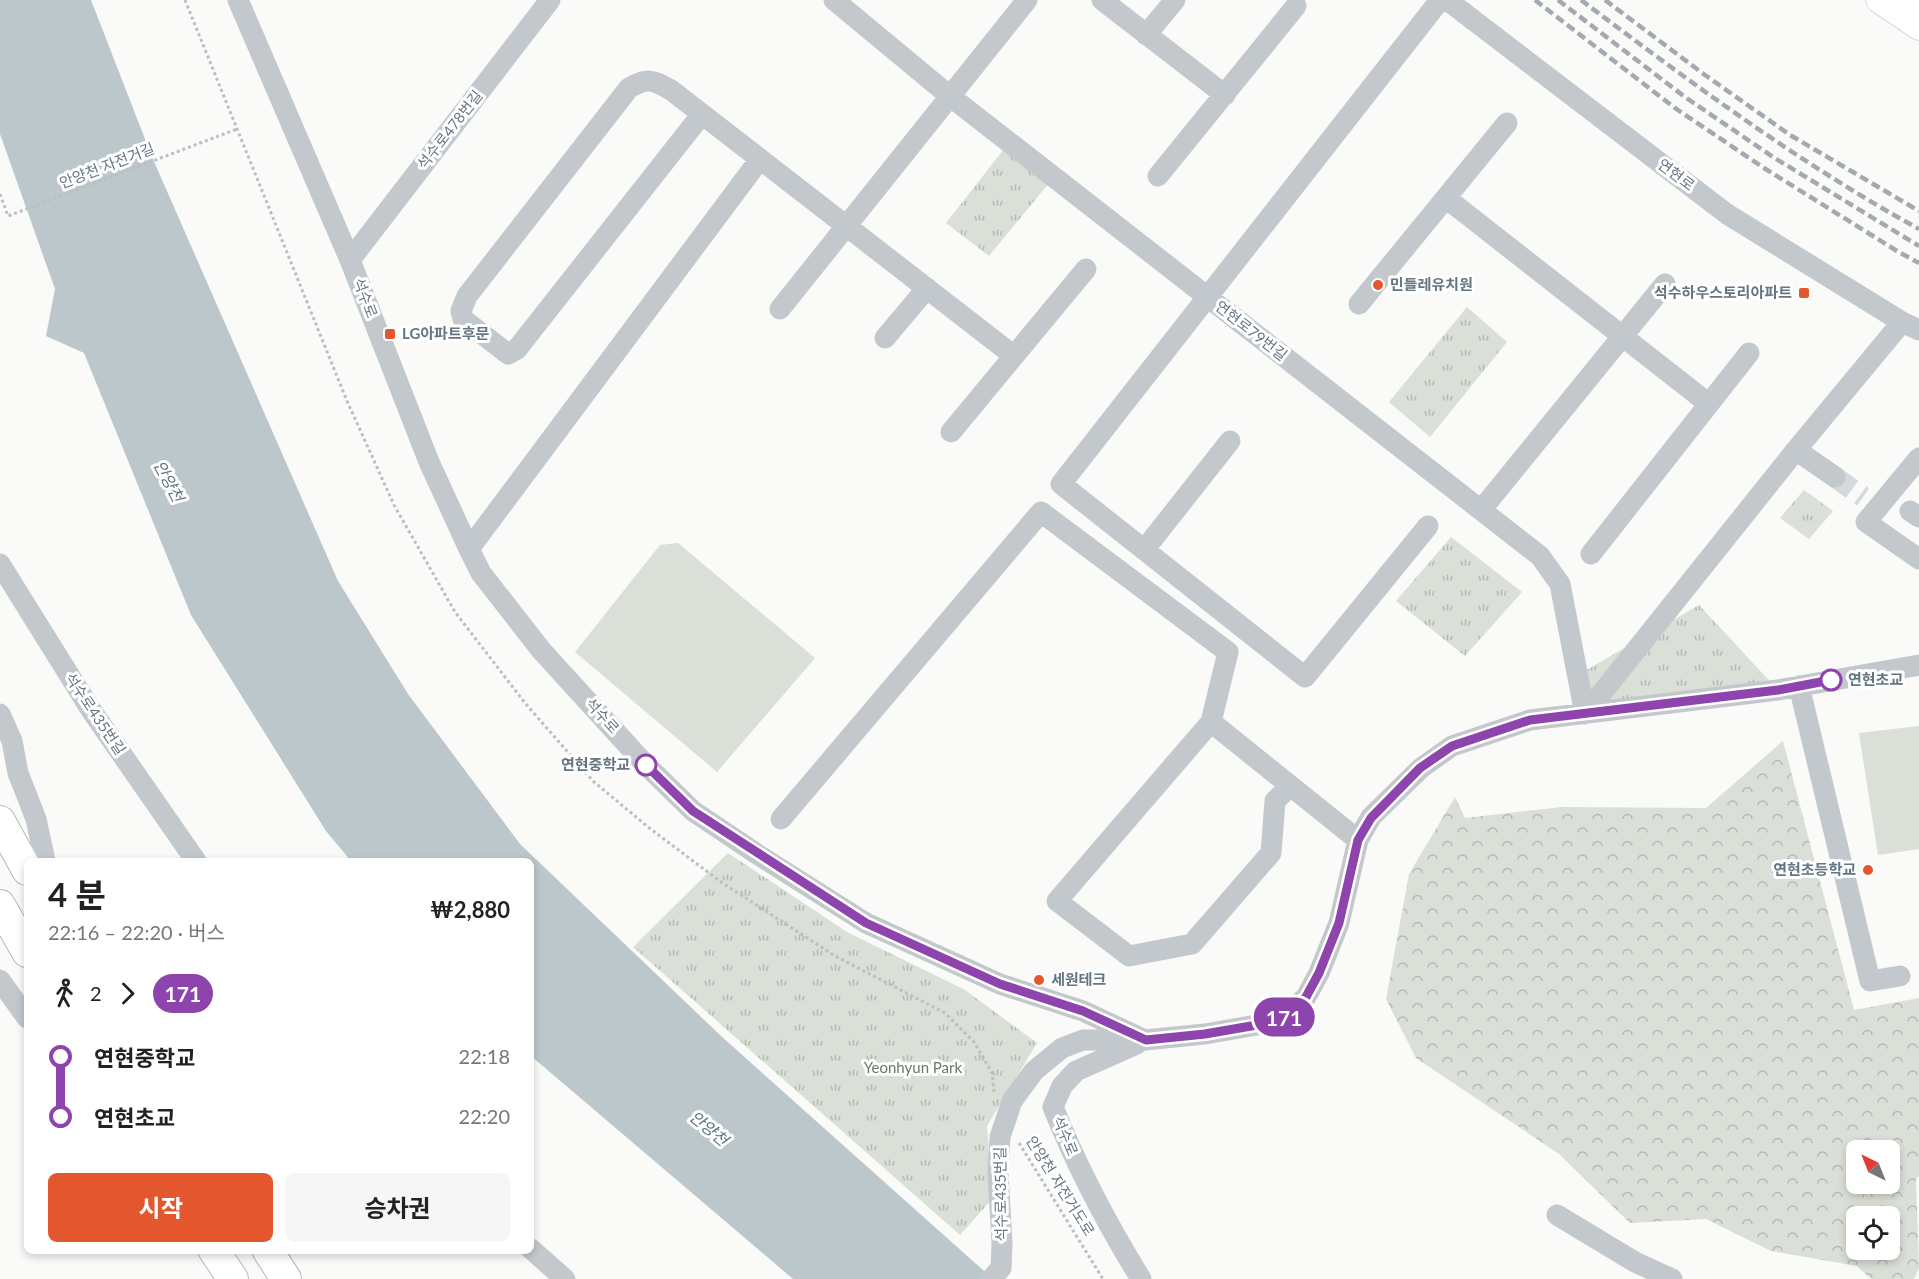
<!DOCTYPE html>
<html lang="ko">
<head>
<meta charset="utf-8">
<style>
	:root { --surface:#fff; --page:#f6f6f6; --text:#222; --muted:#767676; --accent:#e4572e }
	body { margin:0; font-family:Lato,"Noto Sans KR",sans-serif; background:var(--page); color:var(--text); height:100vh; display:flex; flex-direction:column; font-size:22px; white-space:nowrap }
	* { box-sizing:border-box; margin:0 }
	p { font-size:20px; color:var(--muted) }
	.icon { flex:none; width:33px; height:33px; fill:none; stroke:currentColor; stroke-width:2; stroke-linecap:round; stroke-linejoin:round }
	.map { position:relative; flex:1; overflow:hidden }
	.sheet { position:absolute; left:24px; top:858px; width:510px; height:396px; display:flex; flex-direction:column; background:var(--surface); border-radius:9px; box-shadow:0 3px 9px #0003 }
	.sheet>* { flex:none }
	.badge { padding:0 12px; border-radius:20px; font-size:21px; line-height:39px }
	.needle { width:39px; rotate:317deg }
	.fabs { position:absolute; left:1846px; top:1140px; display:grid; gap:12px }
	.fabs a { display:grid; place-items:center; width:54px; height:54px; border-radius:9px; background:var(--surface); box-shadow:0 3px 9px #0003; font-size:30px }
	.map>.badge { position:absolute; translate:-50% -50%; box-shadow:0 0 0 3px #fff }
	.legs { display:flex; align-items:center; gap:9px; height:66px; padding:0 24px; font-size:20px }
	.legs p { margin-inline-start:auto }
	.summary { display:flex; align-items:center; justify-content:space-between; height:102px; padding:0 24px }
	h1 { font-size:33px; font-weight:700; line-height:45px }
	.action { display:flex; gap:12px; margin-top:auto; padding:12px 24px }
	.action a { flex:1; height:69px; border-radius:9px; background:var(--accent); color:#fff; font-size:24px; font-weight:700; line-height:69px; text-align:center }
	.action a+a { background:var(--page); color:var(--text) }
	ul { padding:0 24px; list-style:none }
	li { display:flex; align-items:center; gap:21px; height:60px; font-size:22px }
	li i { display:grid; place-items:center; width:9px; height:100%; margin:0 8px; background:currentColor }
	li i::after { content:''; width:15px; height:15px; margin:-8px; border:4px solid; border-radius:50%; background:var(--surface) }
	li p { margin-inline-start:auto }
	li:first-child i { background:linear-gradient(#0000 50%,currentColor 0) }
	li:last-child i { background:linear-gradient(currentColor 50%,#0000 0) }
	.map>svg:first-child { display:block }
	.forest { fill:url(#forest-crowns); fill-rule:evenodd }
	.park { fill:url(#park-tufts) }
	.pitch { fill:#dadfd7 }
	.water { fill:#bbc7cb }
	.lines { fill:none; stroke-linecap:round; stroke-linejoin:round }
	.minor-tunnel { stroke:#d5d9db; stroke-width:21; stroke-dasharray:21 10; stroke-linecap:butt }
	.major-casing { stroke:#b5babe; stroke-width:27 }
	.highway-casing { stroke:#b4b9bd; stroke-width:32 }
	.path { stroke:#bbbfc2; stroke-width:3; stroke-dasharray:3 3; stroke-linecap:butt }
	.minor { stroke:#c3c8cc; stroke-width:21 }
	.major { stroke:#fff; stroke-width:26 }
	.highway { stroke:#fff; stroke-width:30 }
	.rail { stroke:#a2aab0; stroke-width:4.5; stroke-dasharray:9 4.5; stroke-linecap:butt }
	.line-1-casing { stroke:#fff; stroke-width:14 }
	.line-1 { stroke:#8e44ad; stroke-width:9 }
	.poi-dot { fill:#e4572e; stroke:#fff; stroke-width:2 }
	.stop-1-dot { fill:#fff; stroke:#8e44ad; stroke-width:3 }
	.labels { text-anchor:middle; stroke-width:6; stroke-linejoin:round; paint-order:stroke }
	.street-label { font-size:15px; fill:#657683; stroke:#fff }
	.poi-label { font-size:15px; font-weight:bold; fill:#657683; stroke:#fff; text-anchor:start }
	.stop-label { font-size:15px; font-weight:bold; fill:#657683; stroke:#fff; text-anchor:start }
	.park-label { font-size:15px; fill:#687a64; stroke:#fff }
	.water-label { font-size:16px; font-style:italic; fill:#60757c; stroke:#fff }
</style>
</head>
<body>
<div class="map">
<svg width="1919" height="1279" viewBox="0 0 1919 1279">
	<defs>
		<pattern id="forest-crowns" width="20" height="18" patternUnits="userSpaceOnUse" patternTransform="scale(1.5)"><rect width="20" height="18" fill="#dadfd7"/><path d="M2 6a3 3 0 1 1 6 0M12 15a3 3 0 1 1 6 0" fill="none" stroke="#b4b9b4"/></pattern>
		<pattern id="park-tufts" width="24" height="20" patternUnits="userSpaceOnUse" patternTransform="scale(1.5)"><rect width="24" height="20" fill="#dadfd7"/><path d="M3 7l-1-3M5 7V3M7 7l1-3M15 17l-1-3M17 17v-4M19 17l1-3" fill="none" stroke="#b4b9b4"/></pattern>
	</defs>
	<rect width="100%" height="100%" fill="#fafaf8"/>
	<path class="forest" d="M1783 741 1854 1010 1919 998V1175L1916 1180 1919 1268 1914 1279H1871L1857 1266 1771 1251 1706 1219 1630 1223 1559 1154 1416 1058 1386 999 1409 874 1455 797 1465 818 1562 807 1706 808ZM1857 1150H1890V1184H1857ZM1857 1216H1890V1250H1857Z"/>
	<path class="park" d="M1004 149 1049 183 989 256 946 223Z
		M1467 307 1507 342 1430 437 1389 402Z
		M1804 490 1833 511 1809 539 1780 518Z
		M1451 537 1522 592 1465 656 1396 601Z
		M1699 605 1778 690 1585 714 1576 676Z
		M728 853 847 932 965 990 1037 1043 987 1126 993 1198 960 1235 633 947Z"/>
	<path class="pitch" d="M678 543 815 658 717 772 575 652 660 545Z
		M1919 726V849L1878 855 1859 733Z"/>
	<path class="water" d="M0 0H91L152 157 338 581 408 694 520 844 721 1036 993 1279H793L531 1056V861H351L326 831 191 615 84 353 46 336 55 289 0 134Z"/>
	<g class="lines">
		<path class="minor-tunnel" d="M1835 477 1863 497"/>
		<defs>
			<path id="major" d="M1879 0 1919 27"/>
			<path id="highway" d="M1905 0 1919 10
				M0 821 27 870
				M0 905 27 952
				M214 1251 233 1279
				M268 1251 286 1279"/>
		</defs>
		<use href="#major" class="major-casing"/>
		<use href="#highway" class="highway-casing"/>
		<path class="path" d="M185 0 347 401 394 505 455 612 525 703 593 781 648 827 721 882 835 956 945 1013 974 1042 992 1073 994 1092
			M0 194 8 216 237 129
			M1019 1143 1103 1279"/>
		<path class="minor" d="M238 0 350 260 429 462 469 549 481 573 541 650 644 763 693 811 757 854 866 923 1000 984 1083 1011 1145 1040
			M834 0 951 97 1540 556 1560 584 1585 714
			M1102 0 1225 95
			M1447 0 1727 214 1902 322 1919 330
			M1146 35 1175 0
			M702 114 517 349 508 354 463 319 461 311 467 296 629 88C648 77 653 80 671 90L1014 356
			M1158 176 1296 6
			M1446 198 1709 404
			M350 260 550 0
			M1359 304 1507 123
			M780 309 1027 0
			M885 338 927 288
			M951 432 1086 269
			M1796 450 1835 477
			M1919 458 1866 522 1919 559
			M1482 509 1665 284
			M1910 511 1919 517
			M1428 526 1305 677 1061 484 1440 0
			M469 549 760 159
			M1144 550 1230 441
			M1591 554 1749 353
			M0 564 91 710 196 861
			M1799 686 1870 981 1900 976
			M0 714 12 741 18 773 36 819 45 861
			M1585 714 1796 450 1902 322
			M1211 722 1057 901 1129 956 1192 944 1271 853 1275 801 1290 786
			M781 819 1041 512 1228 652 1211 722 1358 840
			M0 980 27 1018
			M1137 1044 1076 1071 1062 1086 1053 1107C1077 1167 1107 1224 1141 1279
			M1557 1215 1635 1262 1672 1279
			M531 1249 565 1279
			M991 1279 1001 1268 1002 1244 998 1173 1000 1137 1012 1101 1034 1071 1062 1048 1083 1040H1145L1205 1034 1280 1021 1306 997 1319 973 1339 923 1358 840 1371 817 1421 768 1452 746 1530 720 1778 690 1919 665"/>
		<use href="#major" class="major"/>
		<use href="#highway" class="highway"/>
		<path class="rail" d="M1535 0 1675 108 1764 168 1897 251 1919 263
			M1558 0 1685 97 1773 157 1919 246
			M1581 0C1690 82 1799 163 1919 229
			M1605 0 1705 75 1790 135 1919 211"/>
	</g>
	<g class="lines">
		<defs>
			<path id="line-1" d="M646 765 693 811 866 923 1000 984 1083 1011 1146 1040 1205 1034 1280 1021 1306 997 1319 973 1339 923 1358 840 1371 818 1420 768 1452 746 1530 720 1778 690 1831 680"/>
		</defs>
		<use href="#line-1" class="line-1-casing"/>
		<use href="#line-1" class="line-1"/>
	</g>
	<g class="poi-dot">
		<circle cx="1378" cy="285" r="6"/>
		<rect x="1798" y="287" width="12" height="12" rx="3"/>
		<rect x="384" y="328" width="12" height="12" rx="3"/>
		<circle cx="1868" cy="870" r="6"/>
		<circle cx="1039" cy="980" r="6"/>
	</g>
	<g class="stop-1-dot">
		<circle cx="1831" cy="680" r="10"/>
		<circle cx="646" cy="765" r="10"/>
	</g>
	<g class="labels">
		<g class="street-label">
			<text transform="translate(450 130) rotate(-52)" y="5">석수로478번길</text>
			<text transform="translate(107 166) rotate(-21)" y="5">안양천 자전거길</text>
			<text transform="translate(1676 175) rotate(37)" y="5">연현로</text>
			<text transform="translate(365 298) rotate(69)" y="5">석수로</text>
			<text transform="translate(1251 331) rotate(38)" y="5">연현로79번길</text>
			<text transform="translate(95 714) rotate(56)" y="5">석수로435번길</text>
			<text transform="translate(602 716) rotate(48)" y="5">석수로</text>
			<text transform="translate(1065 1136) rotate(67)" y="5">석수로</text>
			<text transform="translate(1060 1186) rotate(58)" y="5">안양천 자전거도로</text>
			<text transform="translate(1001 1194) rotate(-91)" y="5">석수로435번길</text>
		</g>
		<g class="poi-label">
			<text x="1390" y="290">민들레유치원</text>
			<text x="1792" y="298" text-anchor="end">석수하우스토리아파트</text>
			<text x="402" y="339">LG아파트후문</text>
			<text x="1856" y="875" text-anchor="end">연현초등학교</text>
			<text x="1051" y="985">세원테크</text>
		</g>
		<g class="stop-label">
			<text x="1848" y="685">연현초교</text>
			<text x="630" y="770" text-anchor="end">연현중학교</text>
		</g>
		<g class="park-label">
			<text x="913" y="1073">Yeonhyun Park</text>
		</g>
		<g class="water-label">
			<text transform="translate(169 481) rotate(62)" y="6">안양천</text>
			<text transform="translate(709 1128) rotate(40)" y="6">안양천</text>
		</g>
	</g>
</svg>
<div class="fabs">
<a><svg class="needle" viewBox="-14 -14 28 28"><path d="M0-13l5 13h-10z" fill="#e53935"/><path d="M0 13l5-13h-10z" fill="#767676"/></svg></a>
<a><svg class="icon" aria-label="locate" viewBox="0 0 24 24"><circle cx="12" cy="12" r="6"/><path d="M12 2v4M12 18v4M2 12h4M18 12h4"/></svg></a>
</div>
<b class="badge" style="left:1284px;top:1017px;background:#8e44ad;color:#fff">171</b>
<section class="sheet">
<div class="summary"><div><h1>4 분</h1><p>22:16 – 22:20 · 버스</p></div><b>₩2,880</b></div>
<div class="legs"><svg class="icon" aria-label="walk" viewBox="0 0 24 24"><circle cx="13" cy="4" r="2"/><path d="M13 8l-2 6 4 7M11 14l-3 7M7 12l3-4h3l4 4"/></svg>2<svg class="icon" aria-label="forward" viewBox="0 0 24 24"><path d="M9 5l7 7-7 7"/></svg><b class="badge" style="background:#8e44ad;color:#fff">171</b></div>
<ul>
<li><i style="color:#8e44ad"></i><b>연현중학교</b><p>22:18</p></li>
<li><i style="color:#8e44ad"></i><b>연현초교</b><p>22:20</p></li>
</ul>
<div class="action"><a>시작</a><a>승차권</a></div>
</section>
</div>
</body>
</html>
